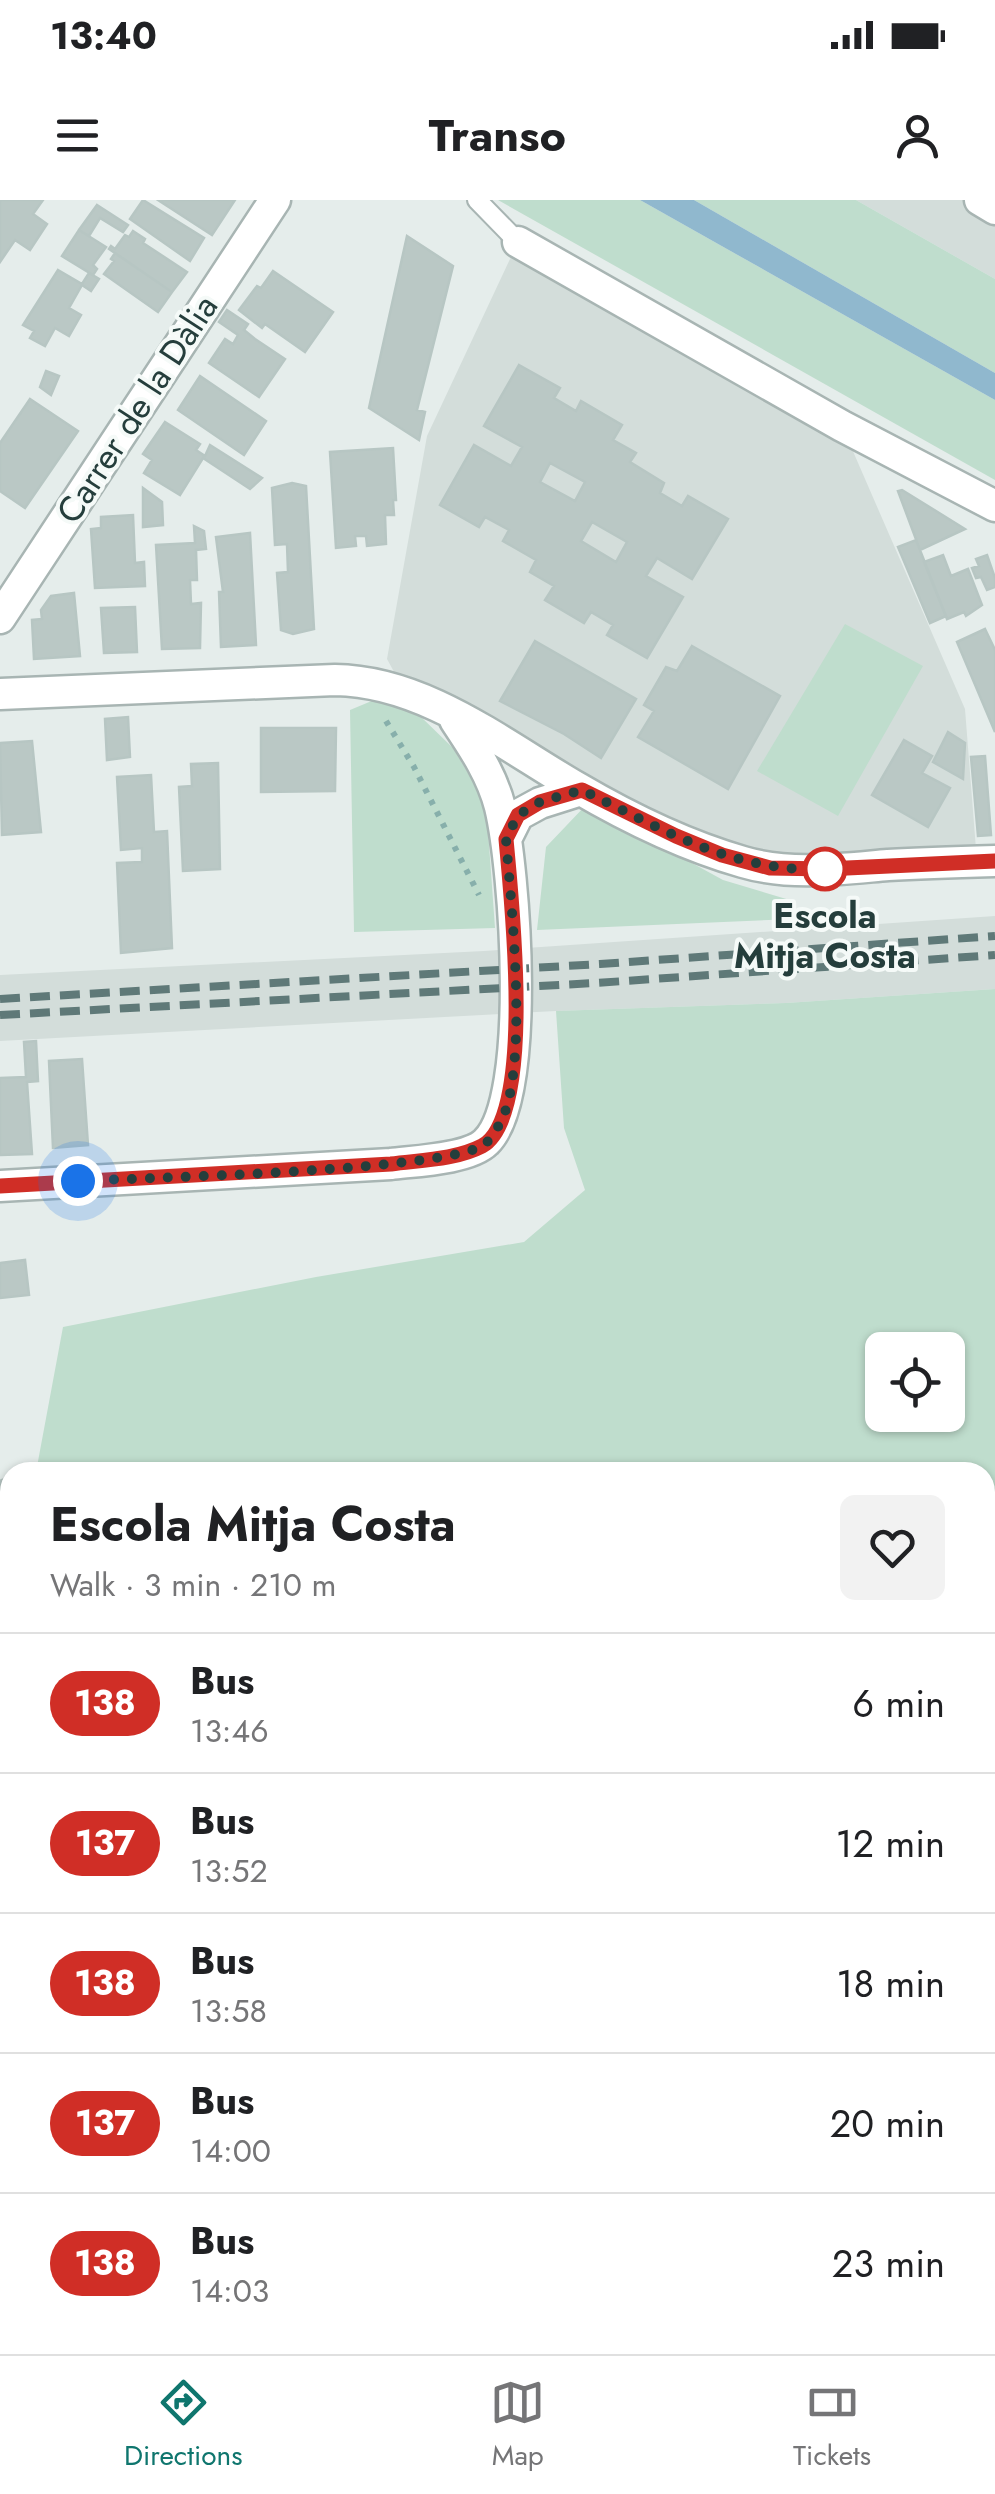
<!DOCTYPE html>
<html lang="en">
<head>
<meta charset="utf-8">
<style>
	:root { --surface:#fff; --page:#f2f2f2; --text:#202124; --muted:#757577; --line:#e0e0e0; --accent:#0f766e }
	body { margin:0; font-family:Jost,sans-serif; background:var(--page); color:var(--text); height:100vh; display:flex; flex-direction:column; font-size:38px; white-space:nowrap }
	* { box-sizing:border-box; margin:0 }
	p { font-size:32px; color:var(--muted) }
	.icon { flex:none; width:55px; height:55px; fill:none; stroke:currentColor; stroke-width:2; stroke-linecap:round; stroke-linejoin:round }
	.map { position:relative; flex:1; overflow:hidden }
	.details { position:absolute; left:0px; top:1262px; width:995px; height:892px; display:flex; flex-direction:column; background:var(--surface); border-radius:30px 30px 0 0; box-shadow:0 2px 8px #0004 }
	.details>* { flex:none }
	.badge { padding:0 20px; border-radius:32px; font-size:35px; line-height:65px }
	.fabs { position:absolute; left:865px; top:1132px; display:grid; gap:20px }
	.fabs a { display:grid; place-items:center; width:100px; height:100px; border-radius:15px; background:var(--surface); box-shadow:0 2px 8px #0004; font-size:50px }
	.you { position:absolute; width:50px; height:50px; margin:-25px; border:8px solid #fff; border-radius:50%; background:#1a73e8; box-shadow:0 0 0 15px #1a73e833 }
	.map>.badge { position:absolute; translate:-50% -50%; box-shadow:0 0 0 5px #fff }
	.round { display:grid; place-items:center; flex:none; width:105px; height:105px; border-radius:15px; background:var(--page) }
	.head { display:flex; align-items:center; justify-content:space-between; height:170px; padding:0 50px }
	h1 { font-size:48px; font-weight:700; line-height:75px }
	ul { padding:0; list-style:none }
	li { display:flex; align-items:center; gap:30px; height:140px; padding:0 50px; border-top:2px solid var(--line) }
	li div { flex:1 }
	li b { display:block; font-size:38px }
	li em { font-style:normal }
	li .badge { min-width:110px; font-weight:700; text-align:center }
	.status { display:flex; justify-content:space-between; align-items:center; height:70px; padding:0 50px; background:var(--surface); direction:ltr }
	.status svg { height:28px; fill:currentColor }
	header { display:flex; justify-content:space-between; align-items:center; height:130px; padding:0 50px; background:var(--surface); font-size:45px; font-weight:700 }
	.tab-bar { display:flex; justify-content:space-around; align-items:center; height:140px; border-top:2px solid var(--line); background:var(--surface); font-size:28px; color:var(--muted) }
	.tab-bar a { display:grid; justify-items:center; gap:5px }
	.tab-bar .current { color:var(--accent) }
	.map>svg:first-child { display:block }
	.built { fill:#d3ddda }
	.green { fill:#bfddcd; fill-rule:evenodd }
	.water { fill:#90b8ce }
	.building { fill:#bac8c5; stroke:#b7c6c3; stroke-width:2.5; fill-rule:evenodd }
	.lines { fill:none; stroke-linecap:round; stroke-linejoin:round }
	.lane-casing { stroke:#a8b5b3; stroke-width:22 }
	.street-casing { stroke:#a8b5b3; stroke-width:35 }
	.path { stroke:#87afab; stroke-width:6; stroke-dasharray:5 8; stroke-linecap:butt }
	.lane { stroke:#fff; stroke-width:18 }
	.street { stroke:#fff; stroke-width:30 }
	.rail { stroke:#5f7978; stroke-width:8; stroke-dasharray:20 10; stroke-linecap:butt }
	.line-casing { stroke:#fff; stroke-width:22 }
	.line { stroke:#d02e26; stroke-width:15 }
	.walk { stroke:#253e3c; stroke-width:10; stroke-dasharray:0 18 }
	.stop-dot { fill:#fff; stroke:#d02e26; stroke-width:5 }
	.labels { text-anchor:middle; stroke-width:8; stroke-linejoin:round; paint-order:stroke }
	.street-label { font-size:35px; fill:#253e3c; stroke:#f5faf8 }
	.stop-label { font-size:35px; font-weight:bold; fill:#253e3c; stroke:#f5faf8 }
</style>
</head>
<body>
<div class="status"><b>13:40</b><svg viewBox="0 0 49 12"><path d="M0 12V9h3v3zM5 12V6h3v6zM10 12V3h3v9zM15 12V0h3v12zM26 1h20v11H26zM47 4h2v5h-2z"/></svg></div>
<header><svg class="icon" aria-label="menu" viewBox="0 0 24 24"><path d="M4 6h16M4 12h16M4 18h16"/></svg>Transo<svg class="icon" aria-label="person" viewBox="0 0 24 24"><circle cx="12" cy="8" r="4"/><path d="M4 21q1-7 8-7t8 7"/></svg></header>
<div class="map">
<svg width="995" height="2154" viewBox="0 0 995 2154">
	<rect width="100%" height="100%" fill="#e5edeb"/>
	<path class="built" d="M856 0H995V79Z
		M518 42 842 226 965 509 977 662 770 668 405 492 387 459 427 236Z
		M995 716V789L786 803 556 811 0 841V775L484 751Z"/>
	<path class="green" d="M498 0H640L995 200V280Z
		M694 0H856L995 79V173Z
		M845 424 923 466 838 616 757 571Z
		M374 500 418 514 453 548 486 603 495 728 354 732 350 510Z
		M586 605 723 680 793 701V719L537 730 546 647Z
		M995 789V2154H0V1344L10 1342V2145H985V1272H36L63 1127 316 1077 524 1042 585 990 564 928 556 811 786 803ZM882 1150H948V1215H882Z"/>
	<path class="water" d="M640 0H694L995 173V200Z"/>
	<path class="building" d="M0 0H43L33 14 47 24 30 50 15 40 0 62Z
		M143 0 204 38 190 61 130 19Z
		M158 0H235L212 35Z
		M97 5 128 25 123 32 100 18 89 36 79 30Z
		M79 30 106 47 93 65 97 69 93 75 62 56Z
		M133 31 145 39 143 43 187 72 172 92 109 49 111 46 115 49 125 35 129 37Z
		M407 36 453 66 417 210 425 212 419 240 369 208Z
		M115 53 172 92 158 112 104 74 114 61 111 59Z
		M58 70 82 84 89 73 99 79 91 91 82 85 69 108 81 115 69 136 55 128 45 146 30 138 34 131 23 125Z
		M273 71 333 112 305 152 265 124 262 128 239 110 257 86 261 88Z
		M227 110 248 124 244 130 255 139 285 159 259 197 209 163 225 139 233 144 238 135 219 122Z
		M519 165 560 188 554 198 576 211 581 201 622 225 613 240 636 253 630 262 664 283 660 293 682 306 688 296 728 319 692 379 657 358 646 376 683 397 647 458 607 435 613 425 591 412 584 423 545 400 554 386 530 372 536 360 503 341 509 330 485 317 479 327 440 305 474 245 511 266 522 247 484 226ZM550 263 585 282 575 301 540 282ZM592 322 627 342 616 362 581 341Z
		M46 171 59 176 51 195 40 187Z
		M200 176 266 221 244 255 178 210Z
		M30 199 78 231 25 308 0 291V243Z
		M165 222 200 244 196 250 205 256 210 245 262 278 250 289 203 258 180 295 144 273 152 260 143 254Z
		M393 248 396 300H393L394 315H385L386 344 367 346 366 336H355L356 346 336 348 330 252Z
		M292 283 306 286 314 429 293 434 281 430 277 373 288 372 287 344 275 345 272 288Z
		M143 288 162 302 163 325 143 327Z
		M902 290 965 329 920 350 898 291Z
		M133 315 135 363 144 362 145 386 95 388 91 329 101 328V317Z
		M194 326 204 331 206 349 196 350 197 380H190L191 404 201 403 200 448 162 449 156 345 195 343Z
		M250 333 256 445 221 447 219 392H223L216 337Z
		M916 340 946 416 930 423 898 347Z
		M943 355 951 376 968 369 982 405 966 416 964 412 947 419 924 362Z
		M987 355 995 378V387L987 390 981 377 976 378 972 368 979 366 976 359Z
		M74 393 80 456 34 459 32 420 42 419 41 410 51 396Z
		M135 407 137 452 104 453 101 408Z
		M985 429 995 450V532L957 442Z
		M535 441 636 499 601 558 564 534 500 501Z
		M692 446 780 496 728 589 638 537 654 511 644 505 666 467 677 471Z
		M128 517 130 557 107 560 105 519Z
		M261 528H336L335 591 261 592Z
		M948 532 965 543 963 579 933 562Z
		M904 540 932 556 922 573 950 588 928 627 872 595Z
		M32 541 41 632 2 635 0 543Z
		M985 556 991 635 978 636 971 557Z
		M218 563 220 669 183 671 179 587 192 586 191 564Z
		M151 575 154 632 167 631 172 748 121 753 117 663 142 662V648L121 650 117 577Z
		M36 841 38 881 27 882 32 954 0 955V878L26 877 24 842Z
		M82 859 88 945 53 948 49 861Z
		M25 1060 29 1095 0 1098V1063Z
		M2 1280 9 1313 0 1315V1281Z"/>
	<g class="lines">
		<defs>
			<path id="lane" d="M477 0 518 42"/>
			<path id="street" d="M980 0 995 9
				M518 42 842 226 995 306
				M0 418 275 0
				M0 494 335 480C424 481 502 544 576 587 627 617 687 646 743 662 790 676 841 669 888 665 924 663 959 662 995 661
				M506 639 518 615 540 603 581 590
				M0 986 391 964C415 961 469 959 486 942 532 898 515 669 500 607 492 575 473 547 455 520"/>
		</defs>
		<use href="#lane" class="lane-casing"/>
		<use href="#street" class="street-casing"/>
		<path class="path" d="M386 521 414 567 479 695
			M985 1690 995 1684
			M0 1945 10 1952
			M0 2112 10 2121
			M34 2145 43 2154
			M517 2145 518 2154
			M832 2145 840 2154
			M416 2154 424 2145
			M497 2154 503 2145"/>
		<use href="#lane" class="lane"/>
		<use href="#street" class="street"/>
		<path class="rail" d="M0 799 600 764 995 736
			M0 815 596 783 995 755"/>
	</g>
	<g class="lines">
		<defs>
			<path id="line" d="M0 986 391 964C420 960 455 960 482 946 536 917 511 696 506 639L518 615 540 602 582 590 676 636 722 655 770 668 826 669 995 661"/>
		</defs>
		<use href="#line" class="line-casing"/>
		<use href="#line" class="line"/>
		<path class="walk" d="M78 981C140 978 453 971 485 944 490 940 496 930 499 925 530 874 511 703 506 639L518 615 540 602 582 590C664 630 734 673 825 669"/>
	</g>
	<circle class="stop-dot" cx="825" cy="669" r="20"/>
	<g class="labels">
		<g class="street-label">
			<text transform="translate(137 209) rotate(-57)" y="12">Carrer de la Dàlia</text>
		</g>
		<g class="stop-label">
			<text x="825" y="728">Escola<tspan x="825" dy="40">Mitja Costa</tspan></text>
		</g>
	</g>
</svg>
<div class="fabs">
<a><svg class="icon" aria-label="locate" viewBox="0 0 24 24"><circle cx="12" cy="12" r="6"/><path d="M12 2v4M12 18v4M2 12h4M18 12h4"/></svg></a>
</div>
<div class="you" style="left:78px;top:981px"></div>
<section class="details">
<div class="head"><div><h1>Escola Mitja Costa</h1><p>Walk · 3 min · 210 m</p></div><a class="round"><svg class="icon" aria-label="heart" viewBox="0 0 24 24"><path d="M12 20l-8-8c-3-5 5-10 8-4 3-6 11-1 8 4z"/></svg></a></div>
<ul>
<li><span class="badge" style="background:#d02e26;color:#fff">138</span><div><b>Bus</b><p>13:46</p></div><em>6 min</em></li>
<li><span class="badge" style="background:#d02e26;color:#fff">137</span><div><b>Bus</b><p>13:52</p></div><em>12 min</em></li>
<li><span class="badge" style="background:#d02e26;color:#fff">138</span><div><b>Bus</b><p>13:58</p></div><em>18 min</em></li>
<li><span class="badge" style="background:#d02e26;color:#fff">137</span><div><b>Bus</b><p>14:00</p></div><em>20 min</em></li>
<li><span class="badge" style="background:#d02e26;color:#fff">138</span><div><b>Bus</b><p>14:03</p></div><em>23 min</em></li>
</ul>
</section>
</div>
<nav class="tab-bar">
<a class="current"><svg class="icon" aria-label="directions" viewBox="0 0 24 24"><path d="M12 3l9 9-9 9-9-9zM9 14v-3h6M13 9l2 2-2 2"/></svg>Directions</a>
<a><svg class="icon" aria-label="map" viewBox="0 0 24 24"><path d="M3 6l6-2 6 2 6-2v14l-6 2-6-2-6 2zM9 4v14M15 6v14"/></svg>Map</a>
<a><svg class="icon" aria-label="tickets" viewBox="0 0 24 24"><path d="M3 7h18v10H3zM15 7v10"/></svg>Tickets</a>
</nav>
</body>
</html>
